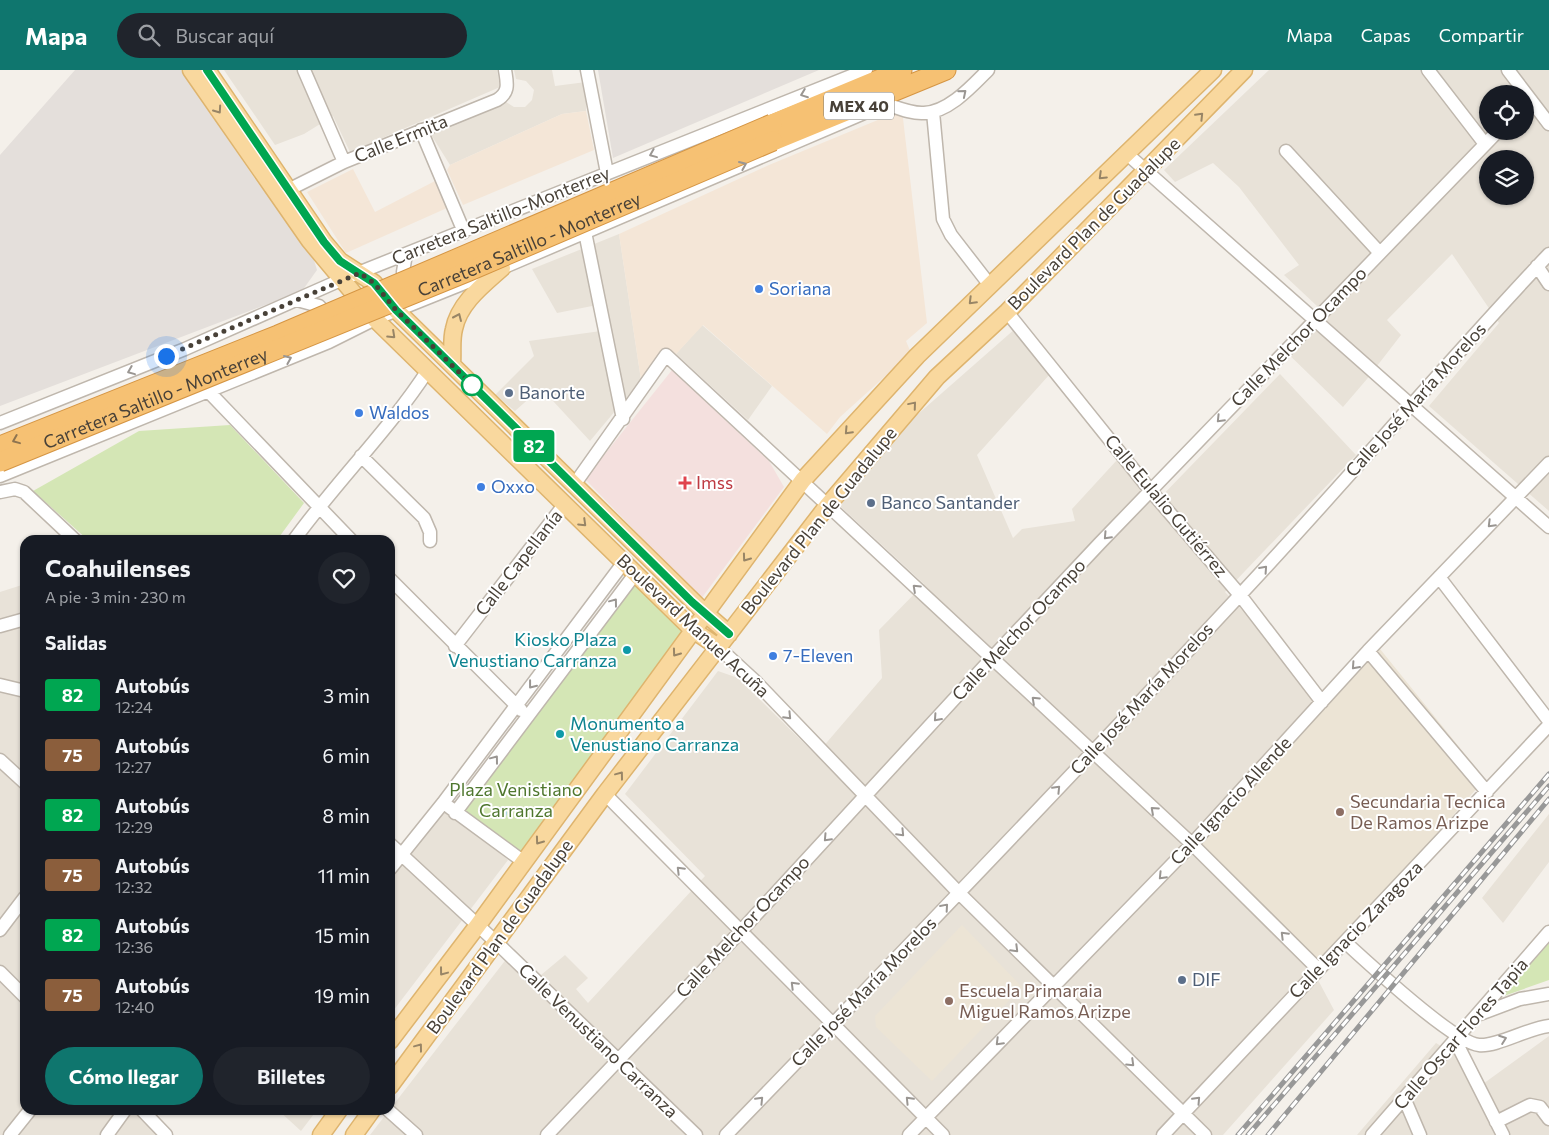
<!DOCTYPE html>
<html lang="es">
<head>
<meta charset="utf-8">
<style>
	:root { --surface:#171b24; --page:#20242c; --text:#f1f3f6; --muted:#9ea1a6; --accent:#0f766e }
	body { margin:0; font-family:Commissioner,sans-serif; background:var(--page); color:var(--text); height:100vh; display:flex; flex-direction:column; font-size:19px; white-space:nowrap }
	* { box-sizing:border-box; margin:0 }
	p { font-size:16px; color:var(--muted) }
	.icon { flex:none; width:28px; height:28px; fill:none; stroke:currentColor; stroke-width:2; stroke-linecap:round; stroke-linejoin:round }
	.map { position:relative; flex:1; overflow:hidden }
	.sheet { position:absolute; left:20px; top:465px; width:375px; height:580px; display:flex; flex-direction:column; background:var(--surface); border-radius:15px; box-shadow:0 1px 4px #0004 }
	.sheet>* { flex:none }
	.badge { padding:0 10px; border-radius:4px; font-size:18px; line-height:32px }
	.tools { position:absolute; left:1479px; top:15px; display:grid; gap:10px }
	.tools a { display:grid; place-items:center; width:55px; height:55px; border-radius:50%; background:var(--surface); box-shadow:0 1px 4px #0004; font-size:25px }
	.you { position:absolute; width:25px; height:25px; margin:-12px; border:4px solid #fff; border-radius:50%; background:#1a73e8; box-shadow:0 0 0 8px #1a73e833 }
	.map>.badge { position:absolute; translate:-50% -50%; box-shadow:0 0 0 2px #fff }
	h2 { padding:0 25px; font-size:19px; line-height:45px }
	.round { display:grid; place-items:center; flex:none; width:52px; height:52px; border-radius:26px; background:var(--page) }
	.head { display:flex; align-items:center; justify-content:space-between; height:85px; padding:0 25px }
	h1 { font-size:24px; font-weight:700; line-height:38px }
	.button { display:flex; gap:10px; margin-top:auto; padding:10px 25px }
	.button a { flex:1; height:58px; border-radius:30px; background:var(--accent); color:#fff; font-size:20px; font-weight:700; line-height:58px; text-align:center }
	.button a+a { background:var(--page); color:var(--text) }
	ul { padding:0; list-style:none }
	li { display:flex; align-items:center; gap:15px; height:60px; padding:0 25px }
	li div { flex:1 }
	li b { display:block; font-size:19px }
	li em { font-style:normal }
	li .badge { min-width:55px; font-weight:700; text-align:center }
	header { display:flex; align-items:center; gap:30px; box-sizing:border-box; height:70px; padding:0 25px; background:var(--accent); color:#fff }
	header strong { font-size:24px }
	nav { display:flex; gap:28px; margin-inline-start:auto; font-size:18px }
	.search { width:350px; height:45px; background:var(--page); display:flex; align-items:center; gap:12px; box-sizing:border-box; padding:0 18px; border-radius:28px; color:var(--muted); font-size:19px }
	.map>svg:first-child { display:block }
	.residential { fill:#e8e2d8; fill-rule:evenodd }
	.commercial { fill:#f4e6d7 }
	.industrial { fill:#e4dfdb }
	.education { fill:#ece4d5 }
	.medical { fill:#f4e0de }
	.green { fill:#d4e6b5 }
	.water { fill:#aad7ed }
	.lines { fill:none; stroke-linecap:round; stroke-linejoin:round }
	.minor-casing { stroke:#bfb7ad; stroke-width:15 }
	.major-casing { stroke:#deb46e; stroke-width:19 }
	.highway-casing { stroke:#d59543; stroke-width:21 }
	.minor { stroke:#fff; stroke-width:12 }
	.major { stroke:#f9d89e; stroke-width:16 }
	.highway { stroke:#f6c173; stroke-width:19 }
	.rail-casing { stroke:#989898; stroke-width:5 }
	.rail { stroke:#fff; stroke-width:3; stroke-dasharray:9; stroke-linecap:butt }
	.highway-bridge-casing { stroke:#d59543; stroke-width:21; stroke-linecap:butt }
	.highway-bridge { stroke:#f6c173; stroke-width:19 }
	.oneway { stroke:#9a9692 }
	.oneway2 { stroke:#988566 }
	.oneway3 { stroke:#8e7450 }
	.line-casing { stroke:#fff; stroke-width:11 }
	.line { stroke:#00a651; stroke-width:8 }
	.walk { stroke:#484138; stroke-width:5; stroke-dasharray:0 9 }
	.shop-dot { fill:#3f7fe0; stroke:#fff; stroke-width:2 }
	.stop-dot { fill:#fff; stroke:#00a651; stroke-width:2.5 }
	.service-dot { fill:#5c6f8a; stroke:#fff; stroke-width:2 }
	.health-dot { fill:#e0444e; stroke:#fff; stroke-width:2 }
	.culture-dot { fill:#0f9aa8; stroke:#fff; stroke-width:2 }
	.education-dot { fill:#8d6e63; stroke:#fff; stroke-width:2 }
	.labels { text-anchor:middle; stroke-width:4; stroke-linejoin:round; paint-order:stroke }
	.shield { fill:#fff; stroke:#7f7a74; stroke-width:1 }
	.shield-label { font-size:16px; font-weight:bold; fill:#484138 }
	.street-label { font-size:18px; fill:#484138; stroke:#fff }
	.shop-label { font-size:18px; fill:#366cbe; stroke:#fff; text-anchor:start }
	.service-label { font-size:18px; fill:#4e5e75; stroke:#fff; text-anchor:start }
	.health-label { font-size:18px; fill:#be3a42; stroke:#fff; text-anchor:start }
	.culture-label { font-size:18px; fill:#0d838f; stroke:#fff; text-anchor:end }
	.park-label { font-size:18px; fill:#4f772e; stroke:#fff }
	.education-label { font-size:18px; fill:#785e54; stroke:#fff; text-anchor:start }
</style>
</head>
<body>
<header>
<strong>Mapa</strong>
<div class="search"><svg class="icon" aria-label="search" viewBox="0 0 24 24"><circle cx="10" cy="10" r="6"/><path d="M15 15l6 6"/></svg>Buscar aquí</div>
<nav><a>Mapa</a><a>Capas</a><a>Compartir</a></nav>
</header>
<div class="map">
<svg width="1549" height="1065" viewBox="0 0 1549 1065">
	<rect width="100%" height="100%" fill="#f4f0ea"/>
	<path class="residential" d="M224 0H497L500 17 350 82 333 46 304 64 275 75Z
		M514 0H552L555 16 586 12V41L562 44 450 95 430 63 506 32 514 37H525L532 30 534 20 526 11 516 9Z
		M1269 0H1549V441L1429 336 1499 253 1452 184 1387 250 1401 265 1367 309 1343 337 1281 277 1317 236 1284 205 1299 195 1239 117 1213 93 1175 112 1164 100ZM1488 24H1525V61H1488ZM1488 89H1525V126H1488Z
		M619 164 641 310 590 371 541 318 515 341 495 325 534 286 529 271 608 260 602 234 557 243 532 199Z
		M702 255 772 316 748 350 676 284Z
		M1016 258 1050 304 977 385 1013 468 1022 459 1075 451 1072 439 1117 390 1154 434 1280 304 1356 385 1225 522 1326 628 1310 895 1334 940 1223 1065H370L514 879 541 905 565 885 588 908 576 919 588 933 705 806 625 724 718 601 738 608 816 685 882 608 879 560 924 514 840 436 893 366Z
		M25 514V1040H144L139 1048 157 1065H0V522Z
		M444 735 508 790 390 945V777L404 789Z
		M1549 744V792L1503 853 1482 828Z
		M1549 966V1065H1357L1436 973 1457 986 1476 1019Z
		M278 1040H317L301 1061Z"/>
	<path class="commercial" d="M902 40 927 253 906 271 911 283 840 347 827 364 703 255 676 284 666 279 641 310 619 164 769 95Z
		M586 41 594 80 463 135 447 100 450 95 562 44Z
		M353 99 375 142 435 111 447 138 346 183 307 122Z"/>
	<path class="industrial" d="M75 0H181L260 116 309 174 317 200 302 221 0 336V85Z
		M598 0H819L613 88Z"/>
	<path class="education" d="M1376 574 1485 709 1320 897 1195 775Z
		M962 855 1022 917 932 1011 876 957 875 946Z"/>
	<path class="medical" d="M672 300 769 391 784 417 701 529 585 409Z"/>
	<path class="green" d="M230 355 304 433 277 470H88L33 421 139 361Z
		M635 513 687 564 523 783 462 739Z
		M1549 873V910L1501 927Z"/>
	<path class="water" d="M495 743a6 6 0 1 1 12 0a6 6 0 1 1-12 0Z"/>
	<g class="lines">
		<defs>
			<path id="minor" d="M304 0 344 92
				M587 0 607 103
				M1428 0 1485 74
				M1508 0 1549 54
				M886 34C898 38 912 44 924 43 949 42 972 16 988 0
				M933 42 943 149 951 165 989 214
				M421 60 464 162
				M1286 81 1380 183
				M1126 83 1549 457
				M281 120 290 119 344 92 497 30C510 22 507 13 505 0
				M585 162 623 349
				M406 184 403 202 410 217
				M1537 196 1549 214
				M297 230 319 236 331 248
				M1007 242 1150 420 1240 525 1322 632
				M208 321 351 470
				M0 353 185 279 343 209 866 0
				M361 386 424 448 430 462V471
				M0 406 329 272 375 249 502 198 864 43
				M574 415 666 285 1192 774 1318 899
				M0 422 15 419 24 422 75 470
				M294 470C336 412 389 360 428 300
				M1439 507 1549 651
				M390 509 521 640
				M0 556 25 549
				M455 576 564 435
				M718 577 755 611 958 822 1205 1065
				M1368 581 1487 722
				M0 615 25 621
				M0 690 25 713
				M605 724 943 1065
				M449 737 524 792
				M455 743 635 504
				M390 774 497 873 696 1065
				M390 799 443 733 624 492
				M0 860 25 827
				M1345 872C1367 892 1454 973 1479 975 1497 977 1528 958 1549 956
				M0 902 25 927
				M1480 944 1520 929 1549 924
				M1455 970 1503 1065
				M1405 1030 1420 1065
				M142 1040 166 1065
				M388 1040 416 1065
				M1496 1052 1530 1035 1540 1037 1549 1049
				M10 1065 30 1040
				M107 1065 125 1040
				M547 1065 740 862 991 589 1100 473 1498 61
				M726 1065C899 886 1071 707 1240 525 1345 413 1444 295 1549 184
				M909 1065 1192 774 1368 581 1549 393
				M1163 1065 1549 655
				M1372 1065 1549 862"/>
			<path id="major" d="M191 0 310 171 375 249 693 560 718 577
				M207 0 324 172 340 191 374 213 396 240 706 544 729 564
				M452 294C453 283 451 270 454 259 459 233 483 215 502 198
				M390 971 478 855 803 410 917 286 1213 0
				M390 1016 605 724 828 435 937 307 1007 242 1244 0
				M321 1065 339 1040
				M354 1065 372 1040"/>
			<path id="highway" d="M772 54 902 0
				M773 71 946 0"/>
		</defs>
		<use href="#minor" class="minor-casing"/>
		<use href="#major" class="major-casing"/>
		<use href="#highway" class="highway-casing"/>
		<use href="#minor" class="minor"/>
		<use href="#major" class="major"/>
		<use href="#highway" class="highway"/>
		<defs>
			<path id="rail" d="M1238 1065 1549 704
				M1248 1065 1549 716
				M1268 1065 1549 729"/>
		</defs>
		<use href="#rail" class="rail-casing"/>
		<use href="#rail" class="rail"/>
		<defs>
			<g id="highway-bridge">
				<path d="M0 376 278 265 772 54"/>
				<path id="s1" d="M0 392 467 202 773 71"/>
			</g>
		</defs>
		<use href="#highway-bridge" class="highway-bridge-casing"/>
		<use href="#highway-bridge" class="highway-bridge"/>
	</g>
	<defs><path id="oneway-chevron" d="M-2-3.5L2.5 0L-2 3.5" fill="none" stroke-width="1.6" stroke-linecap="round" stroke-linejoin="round" transform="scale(1.25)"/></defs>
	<g class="oneway">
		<use href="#oneway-chevron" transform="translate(963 23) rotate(-40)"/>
		<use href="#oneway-chevron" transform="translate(804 24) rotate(159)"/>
		<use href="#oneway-chevron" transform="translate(653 84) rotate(158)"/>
		<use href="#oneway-chevron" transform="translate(743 95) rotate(-23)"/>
		<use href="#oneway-chevron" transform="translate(288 289) rotate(-23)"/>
		<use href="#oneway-chevron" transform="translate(131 301) rotate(158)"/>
		<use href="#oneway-chevron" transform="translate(1220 349) rotate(134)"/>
		<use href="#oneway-chevron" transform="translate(1491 454) rotate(135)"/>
		<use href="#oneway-chevron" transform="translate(1107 466) rotate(133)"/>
		<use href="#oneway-chevron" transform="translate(1264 499) rotate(-48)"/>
		<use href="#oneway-chevron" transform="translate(916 518) rotate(-137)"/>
		<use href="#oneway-chevron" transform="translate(614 532) rotate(-53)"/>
		<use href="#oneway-chevron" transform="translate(1355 596) rotate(132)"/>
		<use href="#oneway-chevron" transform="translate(532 615) rotate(128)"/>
		<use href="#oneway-chevron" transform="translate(1035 630) rotate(-137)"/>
		<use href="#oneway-chevron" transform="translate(788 646) rotate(46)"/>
		<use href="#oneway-chevron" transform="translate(937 648) rotate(132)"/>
		<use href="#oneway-chevron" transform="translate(495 689) rotate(-53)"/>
		<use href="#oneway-chevron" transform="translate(1057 719) rotate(-46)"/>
		<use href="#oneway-chevron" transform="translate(1154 740) rotate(-138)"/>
		<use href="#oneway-chevron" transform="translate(901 763) rotate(46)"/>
		<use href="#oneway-chevron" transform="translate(827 768) rotate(133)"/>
		<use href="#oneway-chevron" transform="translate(680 800) rotate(-135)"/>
		<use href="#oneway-chevron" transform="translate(1162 806) rotate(134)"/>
		<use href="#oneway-chevron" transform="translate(945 837) rotate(-49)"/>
		<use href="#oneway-chevron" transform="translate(1284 865) rotate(-135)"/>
		<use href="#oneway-chevron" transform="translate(1015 879) rotate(45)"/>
		<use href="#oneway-chevron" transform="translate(794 915) rotate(-135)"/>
		<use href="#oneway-chevron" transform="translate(1503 969) rotate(-20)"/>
		<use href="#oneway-chevron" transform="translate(999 972) rotate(135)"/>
		<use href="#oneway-chevron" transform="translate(1131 993) rotate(44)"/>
		<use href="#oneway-chevron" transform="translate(760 1030) rotate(-46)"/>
		<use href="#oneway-chevron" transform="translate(909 1030) rotate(-134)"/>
		<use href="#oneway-chevron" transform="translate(1197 1030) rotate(-47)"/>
	</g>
	<g class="oneway2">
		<use href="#oneway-chevron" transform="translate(218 40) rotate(55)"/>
		<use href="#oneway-chevron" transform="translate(1200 46) rotate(-46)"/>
		<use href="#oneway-chevron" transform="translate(1102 106) rotate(136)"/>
		<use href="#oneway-chevron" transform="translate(972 231) rotate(135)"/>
		<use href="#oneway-chevron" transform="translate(458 247) rotate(-66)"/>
		<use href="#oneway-chevron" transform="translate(392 265) rotate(43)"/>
		<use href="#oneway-chevron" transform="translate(913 335) rotate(-50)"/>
		<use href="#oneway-chevron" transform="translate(848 361) rotate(133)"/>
		<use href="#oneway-chevron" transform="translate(583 453) rotate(44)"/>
		<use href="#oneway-chevron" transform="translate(746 488) rotate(126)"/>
		<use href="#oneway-chevron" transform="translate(676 583) rotate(126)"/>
		<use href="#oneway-chevron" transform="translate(620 705) rotate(-53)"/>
		<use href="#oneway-chevron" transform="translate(539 771) rotate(126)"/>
		<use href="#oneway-chevron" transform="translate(443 902) rotate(127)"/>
		<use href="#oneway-chevron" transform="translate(419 977) rotate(-53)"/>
	</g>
	<use class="oneway3" href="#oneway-chevron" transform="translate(16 370) rotate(158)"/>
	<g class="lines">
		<defs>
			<path id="line" d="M207 0 324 172 340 191 374 213 396 240 692 532 729 564"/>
		</defs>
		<use href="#line" class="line-casing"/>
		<use href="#line" class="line"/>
		<path class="walk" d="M166 286 360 203 374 213 396 240 472 315"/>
	</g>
	<g class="shop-dot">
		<circle cx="759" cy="219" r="5"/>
		<circle cx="359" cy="343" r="5"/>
		<circle cx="481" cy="417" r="5"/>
		<circle cx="773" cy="586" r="5"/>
	</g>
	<circle class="stop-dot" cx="472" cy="315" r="10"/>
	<g class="service-dot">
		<circle cx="509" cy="323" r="5"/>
		<circle cx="871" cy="433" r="5"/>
		<circle cx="1182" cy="910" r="5"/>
	</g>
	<path class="health-dot" d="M682.5 405.5h5v5h5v5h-5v5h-5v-5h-5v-5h5z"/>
	<g class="culture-dot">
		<circle cx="627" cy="580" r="5"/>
		<circle cx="560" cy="664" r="5"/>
	</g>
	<g class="education-dot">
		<circle cx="1340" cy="742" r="5"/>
		<circle cx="949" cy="931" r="5"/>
	</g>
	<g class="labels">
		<rect class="shield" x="824" y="22.5" width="70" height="27" rx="4"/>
		<g class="shield-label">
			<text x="859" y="42">MEX 40</text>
		</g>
		<g class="street-label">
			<text transform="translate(401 69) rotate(-22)" y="6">Calle Ermita</text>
			<text transform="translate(501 146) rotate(-22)" y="6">Carretera Saltillo-Monterrey</text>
			<text transform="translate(1094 154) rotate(-45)" y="6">Boulevard Plan de Guadalupe</text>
			<text dy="6" stroke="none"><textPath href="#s1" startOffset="572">Carretera Saltillo - Monterrey</textPath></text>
			<text transform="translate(1299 267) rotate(-46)" y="6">Calle Melchor Ocampo</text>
			<text dy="6" stroke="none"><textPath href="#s1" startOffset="168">Carretera Saltillo - Monterrey</textPath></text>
			<text transform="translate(1416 330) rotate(-48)" y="6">Calle José María Morelos</text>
			<text transform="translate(1166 436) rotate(50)" y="6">Calle Eulalio Gutiérrez</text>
			<text transform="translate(819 451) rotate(-51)" y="6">Boulevard Plan de Guadalupe</text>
			<text transform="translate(519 493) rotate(-52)" y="6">Calle Capellanía</text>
			<text transform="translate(693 556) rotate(43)" y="6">Boulevard Manuel Acuña</text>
			<text transform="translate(1019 560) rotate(-47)" y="6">Calle Melchor Ocampo</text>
			<text transform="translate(1142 629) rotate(-47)" y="6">Calle José María Morelos</text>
			<text transform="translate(1231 731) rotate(-47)" y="6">Calle Ignacio Allende</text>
			<text transform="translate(743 857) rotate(-47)" y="6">Calle Melchor Ocampo</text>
			<text transform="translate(1356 860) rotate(-46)" y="6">Calle Ignacio Zaragoza</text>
			<text transform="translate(500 867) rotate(-54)" y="6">Boulevard Plan de Guadalupe</text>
			<text transform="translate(864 922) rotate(-46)" y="6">Calle José María Morelos</text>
			<text transform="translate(1461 964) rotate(-49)" y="6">Calle Oscar Flores Tapia</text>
			<text transform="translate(598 971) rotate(44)" y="6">Calle Venustiano Carranza</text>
		</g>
		<g class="shop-label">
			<text x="769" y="225">Soriana</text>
			<text x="369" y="349">Waldos</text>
			<text x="491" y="423">Oxxo</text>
			<text x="783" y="592">7-Eleven</text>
		</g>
		<g class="service-label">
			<text x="519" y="329">Banorte</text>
			<text x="881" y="439">Banco Santander</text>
			<text x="1192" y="916">DIF</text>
		</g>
		<g class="health-label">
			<text x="696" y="419">Imss</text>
		</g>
		<g class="culture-label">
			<text x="617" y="576">Kiosko Plaza<tspan x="617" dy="21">Venustiano Carranza</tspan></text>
			<text x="570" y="660" text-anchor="start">Monumento a<tspan x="570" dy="21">Venustiano Carranza</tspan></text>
		</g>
		<g class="park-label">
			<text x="516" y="726">Plaza Venistiano<tspan x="516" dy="21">Carranza</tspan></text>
		</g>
		<g class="education-label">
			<text x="1350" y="738">Secundaria Tecnica<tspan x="1350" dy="21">De Ramos Arizpe</tspan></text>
			<text x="959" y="927">Escuela Primaraia<tspan x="959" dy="21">Miguel Ramos Arizpe</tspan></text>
		</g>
	</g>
</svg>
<div class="tools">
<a><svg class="icon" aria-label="locate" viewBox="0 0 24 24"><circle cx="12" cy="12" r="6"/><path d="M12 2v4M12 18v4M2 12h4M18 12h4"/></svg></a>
<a><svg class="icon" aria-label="layers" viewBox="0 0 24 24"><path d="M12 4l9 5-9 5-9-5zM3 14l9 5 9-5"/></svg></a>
</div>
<div class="you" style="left:166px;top:286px"></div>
<b class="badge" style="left:534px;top:376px;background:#00a651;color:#fff">82</b>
<section class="sheet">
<div class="head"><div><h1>Coahuilenses</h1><p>A pie · 3 min · 230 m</p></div><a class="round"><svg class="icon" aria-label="heart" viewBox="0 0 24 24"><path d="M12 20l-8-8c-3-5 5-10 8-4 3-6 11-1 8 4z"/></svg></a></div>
<h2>Salidas</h2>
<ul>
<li><span class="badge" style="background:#00a651;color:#fff">82</span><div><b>Autobús</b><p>12:24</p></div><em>3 min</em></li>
<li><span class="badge" style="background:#8b5e3c;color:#fff">75</span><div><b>Autobús</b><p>12:27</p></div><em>6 min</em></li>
<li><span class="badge" style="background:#00a651;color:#fff">82</span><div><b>Autobús</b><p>12:29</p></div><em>8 min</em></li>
<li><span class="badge" style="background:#8b5e3c;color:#fff">75</span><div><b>Autobús</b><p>12:32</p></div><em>11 min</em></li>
<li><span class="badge" style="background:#00a651;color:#fff">82</span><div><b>Autobús</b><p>12:36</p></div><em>15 min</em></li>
<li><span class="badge" style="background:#8b5e3c;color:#fff">75</span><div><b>Autobús</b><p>12:40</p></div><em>19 min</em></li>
</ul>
<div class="button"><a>Cómo llegar</a><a>Billetes</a></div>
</section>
</div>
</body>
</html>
